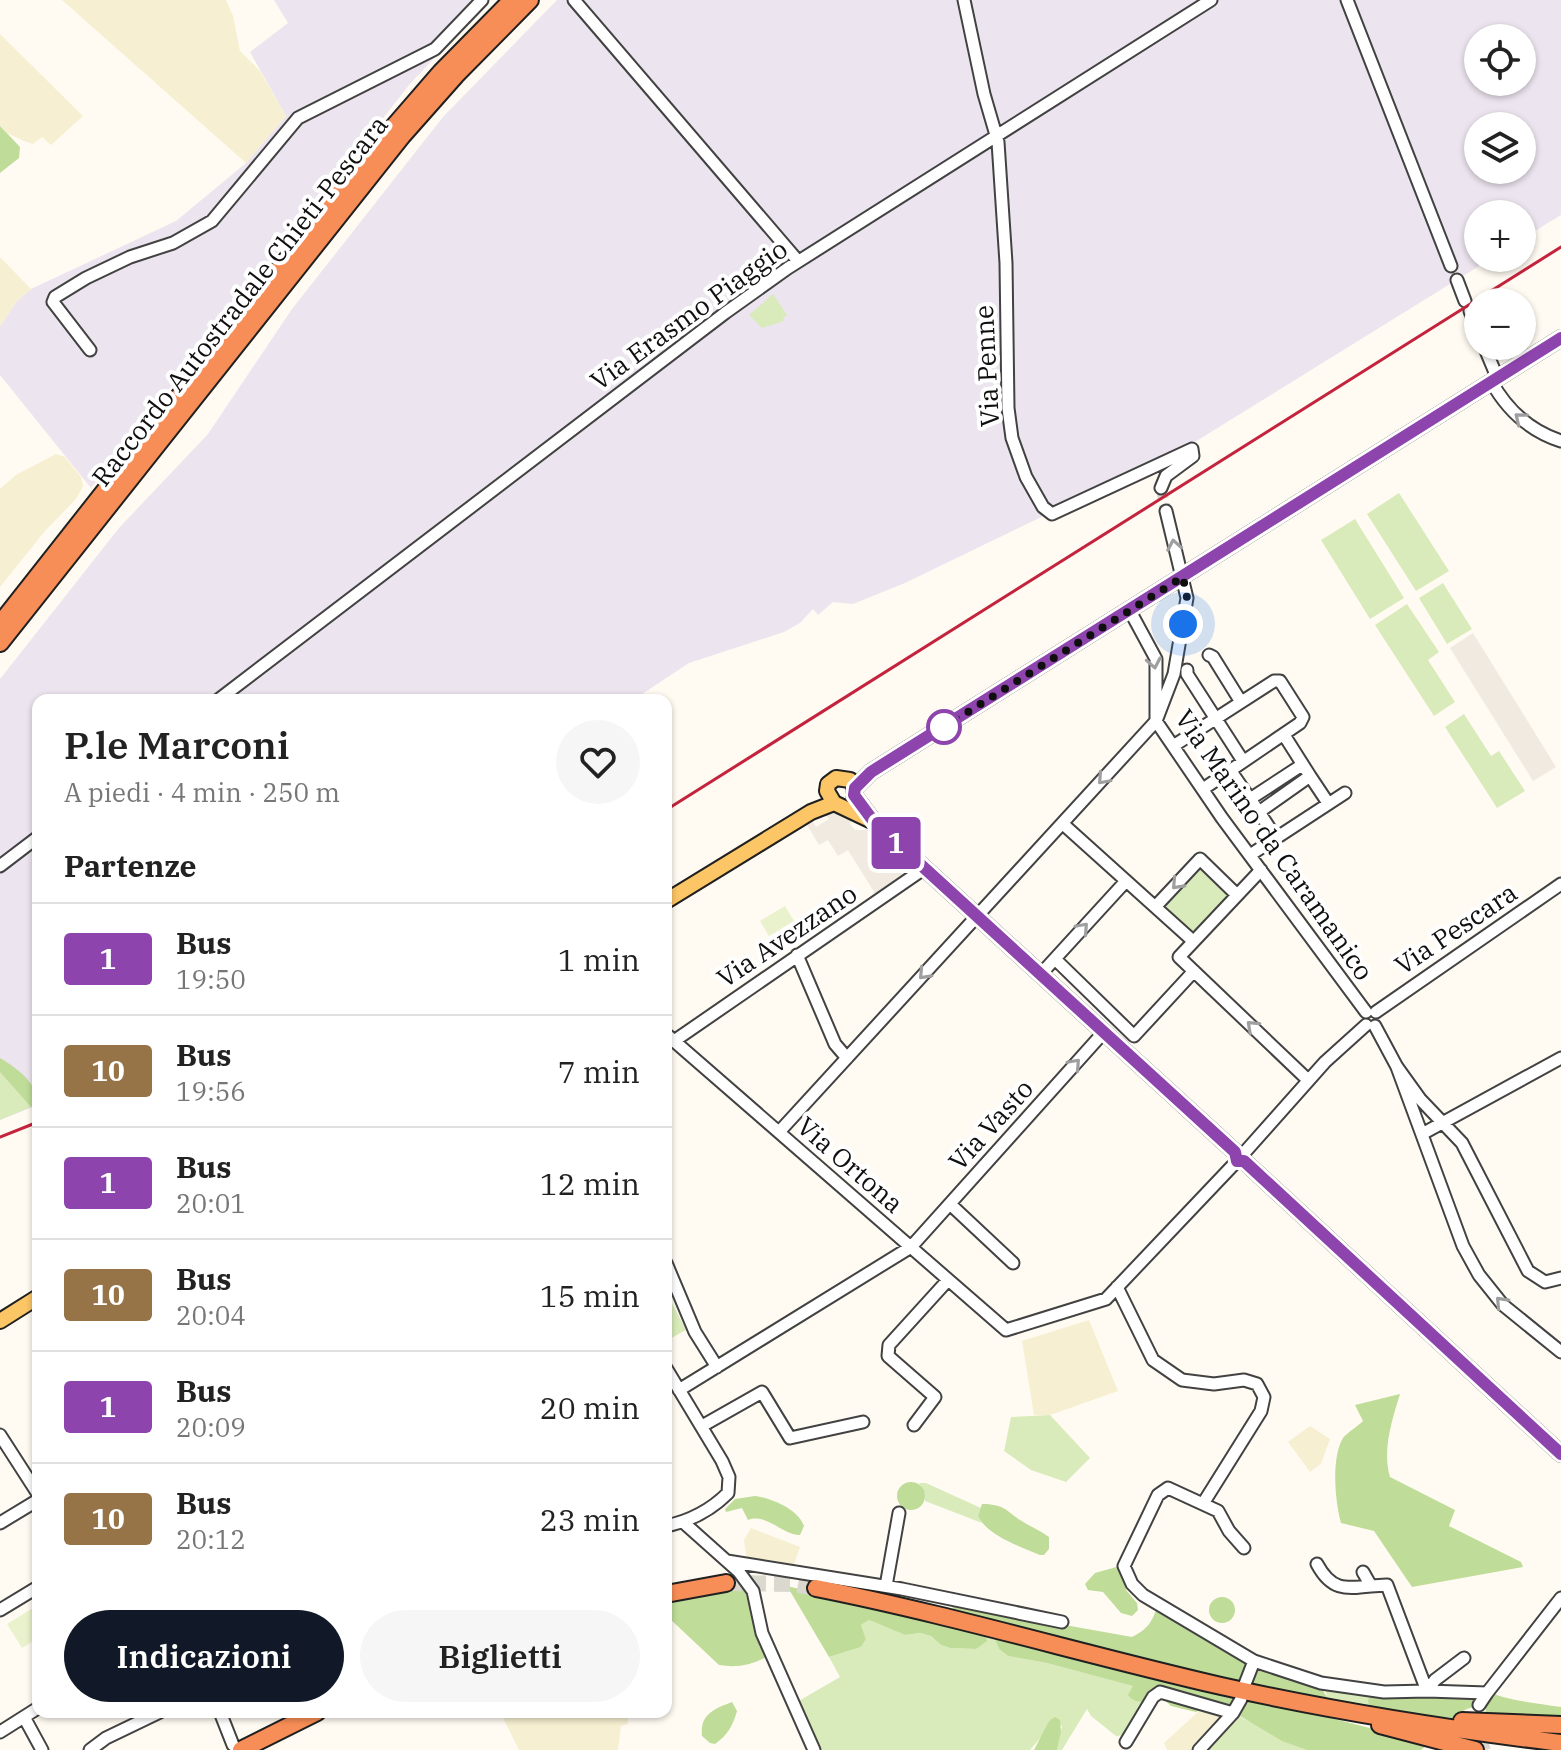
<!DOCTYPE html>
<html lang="it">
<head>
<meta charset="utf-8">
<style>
	:root { --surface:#fff; --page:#f6f6f6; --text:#222; --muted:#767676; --line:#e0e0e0; --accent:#111827 }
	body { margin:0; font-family:"IBM Plex Serif",serif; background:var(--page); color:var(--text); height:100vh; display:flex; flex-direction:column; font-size:30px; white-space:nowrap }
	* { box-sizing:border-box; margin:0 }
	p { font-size:26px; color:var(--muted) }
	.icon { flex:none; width:44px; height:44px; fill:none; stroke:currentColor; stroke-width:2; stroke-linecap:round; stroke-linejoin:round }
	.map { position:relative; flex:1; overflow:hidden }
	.details { position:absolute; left:32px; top:694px; width:640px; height:1024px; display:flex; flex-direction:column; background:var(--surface); border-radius:16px; box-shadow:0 2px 6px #0004 }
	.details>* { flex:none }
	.badge { padding:0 16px; border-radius:6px; font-size:28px; line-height:52px }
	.tools { position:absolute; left:1464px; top:24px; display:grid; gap:16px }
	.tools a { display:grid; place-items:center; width:72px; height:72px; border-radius:50%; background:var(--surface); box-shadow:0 2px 6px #0004; font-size:40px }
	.you { position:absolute; width:40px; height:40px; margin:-20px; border:6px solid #fff; border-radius:50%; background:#1a73e8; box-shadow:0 0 0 12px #1a73e833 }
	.map>.badge { position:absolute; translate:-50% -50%; box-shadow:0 0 0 4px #fff }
	h2 { padding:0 32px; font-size:30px; line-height:72px }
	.round { display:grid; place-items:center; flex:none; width:84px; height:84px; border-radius:42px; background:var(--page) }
	.overview { display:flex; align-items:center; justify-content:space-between; height:136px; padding:0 32px }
	h1 { font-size:38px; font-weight:600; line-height:60px }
	.cta { display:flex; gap:16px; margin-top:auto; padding:16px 32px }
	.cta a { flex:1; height:92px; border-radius:48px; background:var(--accent); color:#fff; font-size:32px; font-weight:600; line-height:92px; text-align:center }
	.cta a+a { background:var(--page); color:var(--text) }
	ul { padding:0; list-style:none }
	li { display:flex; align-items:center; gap:24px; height:112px; padding:0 32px; border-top:2px solid var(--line) }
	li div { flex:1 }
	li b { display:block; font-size:30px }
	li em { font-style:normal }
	li .badge { min-width:88px; font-weight:700; text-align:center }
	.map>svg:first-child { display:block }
	.industrial { fill:#ece4ee; fill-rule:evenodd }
	.farmland { fill:#f6efd1 }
	.green { fill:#d9ebba }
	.forest { fill:#bfdc98 }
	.pitch { fill:#e9f2cc }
	.plaza { fill:#f0eae0 }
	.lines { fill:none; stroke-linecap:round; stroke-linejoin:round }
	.minor-tunnel { stroke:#dbd8d0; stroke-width:11; stroke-dasharray:11 5.5; stroke-linecap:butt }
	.highway-tunnel { stroke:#dbd8d0; stroke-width:16; stroke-dasharray:16 8; stroke-linecap:butt }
	.minor-casing { stroke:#424242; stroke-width:15 }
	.major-casing { stroke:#202020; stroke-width:18 }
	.highway-casing { stroke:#202020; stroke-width:20 }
	.minor { stroke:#fff; stroke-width:11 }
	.major { stroke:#fcc565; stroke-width:14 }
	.highway { stroke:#f88e57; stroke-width:16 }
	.rail { stroke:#c4233d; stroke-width:3 }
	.oneway { stroke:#9f9f9f }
	.line-casing { stroke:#fff; stroke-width:18 }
	.line { stroke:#8e44ad; stroke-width:12 }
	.walk { stroke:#0f0f0f; stroke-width:8; stroke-dasharray:0 14.4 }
	.stop-dot { fill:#fff; stroke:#8e44ad; stroke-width:4 }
	.labels { text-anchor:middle; stroke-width:8; stroke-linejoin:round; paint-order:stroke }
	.street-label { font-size:26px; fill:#0f0f0f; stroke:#fff }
</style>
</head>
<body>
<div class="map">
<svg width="1561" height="1750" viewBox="0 0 1561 1750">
	<rect width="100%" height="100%" fill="#fffbf2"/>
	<path class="industrial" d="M274 0H489L410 84 91 488 0 375V326L17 301 31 289 176 221 246 163 286 116 250 52 288 23Z
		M557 0H1561V215L1522 239V214H1478V258H1492L1190 445 905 583 853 604 833 602 818 615 813 609 800 623 784 632 689 663 633 700H38V1105L0 1120V679L119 528 208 434 292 309 443 117ZM1478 38H1522V82H1478ZM1478 126H1522V170H1478Z"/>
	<path class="farmland" d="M62 0H226L233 16 240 51 260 71 286 116 246 163Z
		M0 34 83 116 51 145 42 137 33 144 24 141 7 133 0 126Z
		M0 257 31 289 17 301 0 326Z
		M56 454 65 457 81 477 83 486 76 499 45 531 0 587V489L16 475Z
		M1089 1320 1118 1391 1050 1415H1034L1022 1341Z
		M1310 1426 1330 1439 1321 1464 1310 1472 1288 1442Z
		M751 1528 800 1547 793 1568 747 1561 744 1540Z
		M1200 1710 1227 1716 1197 1750H1167L1164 1743Z
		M500 1712H623L628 1716V1724L621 1726 618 1750H519Z"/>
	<path class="green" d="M773 294 787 315 783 318 784 321 762 328 749 315Z
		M1399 493 1449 571 1416 591 1367 514Z
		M1355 519 1404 598 1370 619 1321 540Z
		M1443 583 1472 629 1447 644 1419 598Z
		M1407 604 1439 652 1428 660 1455 702 1434 716 1375 625Z
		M1464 714 1491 756 1499 751 1525 791 1497 808 1445 727Z
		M1200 867 1229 895 1192 933 1163 904Z
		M0 1072 31 1107 0 1120Z
		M672 1303 686 1330 666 1341V1306Z
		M1050 1415 1090 1458 1066 1482 1031 1470 1004 1451 1011 1417Z
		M919 1483H926L981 1508 978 1516 982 1523 925 1501V1493Z
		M869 1620 905 1635 920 1633 931 1636 941 1645 950 1648 976 1649 985 1634 993 1635 999 1649 1008 1656 1047 1663 1134 1686 1146 1702 1127 1735 1116 1736 1091 1716 1087 1709 1062 1750H1057L1062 1726 1049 1721 1042 1736 1030 1750H818L797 1702 840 1677 829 1657 861 1647 866 1639 861 1625Z
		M1322 1689 1372 1695 1370 1710 1327 1701 1326 1692Z
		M1235 1713C1243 1720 1250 1721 1259 1725 1276 1733 1289 1744 1307 1750H1202Z"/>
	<path class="forest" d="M0 126 20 147 19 158 0 173Z
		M0 1058C18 1069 37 1082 38 1105L31 1107 0 1072Z
		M1400 1394C1392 1420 1382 1450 1390 1477L1455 1510 1449 1526 1521 1562 1523 1567 1412 1587 1374 1531 1341 1523C1335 1501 1331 1458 1343 1438 1348 1432 1357 1427 1363 1421L1355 1405Z
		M897 1496a14 14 0 1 1 28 0a14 14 0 1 1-28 0Z
		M755 1496C772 1498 799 1510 804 1526L800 1535C782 1535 767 1513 748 1520L742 1508 726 1512 725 1509 735 1499Z
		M982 1504C1007 1504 1007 1513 1025 1523 1033 1528 1041 1531 1049 1537V1549L1044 1555H1040C1019 1546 988 1536 978 1516Z
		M1120 1566 1126 1590 1137 1603 1138 1610 1132 1616 1121 1613 1103 1592 1088 1590 1085 1584 1095 1573Z
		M746 1586 768 1656C752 1665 737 1668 719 1665L669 1618 666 1601Z
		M787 1586 985 1634 987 1641 976 1649 950 1648 941 1645 931 1636 920 1633 905 1635 869 1620 861 1625 866 1639 861 1647 829 1657Z
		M1209 1610a13 13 0 1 1 26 0a13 13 0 1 1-26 0Z
		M953 1605 1132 1637C1148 1629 1152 1622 1158 1605L1250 1662 1242 1685 952 1611Z
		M993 1635 1240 1696 1233 1710H1200L1196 1712 1171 1706 1161 1697C1149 1701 1136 1706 1128 1695L1133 1686 1047 1663 1008 1656 999 1649Z
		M1257 1669 1270 1670 1322 1689 1328 1699 1326 1701 1246 1687Z
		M1467 1686C1483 1686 1489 1693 1503 1697 1522 1702 1541 1704 1561 1707V1721L1485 1720 1486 1709C1472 1704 1463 1710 1452 1718L1370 1710 1368 1700 1372 1695C1404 1697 1437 1702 1467 1686Z
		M1243 1696 1429 1743 1421 1750H1307L1282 1741 1235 1713Z
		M732 1702 737 1711C733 1725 728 1735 715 1744L710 1743 702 1736C700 1714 714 1709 732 1702Z
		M1055 1717 1060 1720 1061 1732 1057 1750H1034L1049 1721Z"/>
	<path class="pitch" d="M785 906 794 921 769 936 760 921Z
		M38 1605V1638L22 1648 7 1624Z"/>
	<path class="plaza" d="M1473 633 1556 767 1533 781 1450 648Z
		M833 812 852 819 850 824 855 830H865L869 826 916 867 895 888 876 895 848 850 838 856 828 840 819 845 807 825 813 822 816 827 829 819 825 814Z"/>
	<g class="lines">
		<path class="minor-tunnel" d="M1161 488 1166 511
			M1480 1727 1485 1750"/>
		<path class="highway-tunnel" d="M726 1583 793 1584 816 1588"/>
		<defs>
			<path id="minor" d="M574 0 798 261
				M964 0 984 94 998 142 1006 263 1008 408 1012 438 1026 477 1043 507 1052 514 1192 449
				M1347 0 1451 266
				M1457 280 1465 301
				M1470 311 1478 332
				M1484 346 1497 377
				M90 350 53 302 55 297 86 278 130 257 173 243 212 221 298 118 435 49 482 0
				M1491 381C1507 410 1530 431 1561 441
				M1161 488 1166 476 1193 456 1192 449
				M1130 611 1156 659V721L1222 818 1366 1012
				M1209 655 1213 657 1241 702
				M1187 670V674L1243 761
				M218 700 725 313 788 268 1211 0
				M1173 746 1274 681H1280L1303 717 1300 723 1203 789
				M1230 770 1259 812
				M1310 776 1328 803
				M1250 799 1302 765
				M1063 824 1193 941
				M1276 838 1259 812 1310 776 1284 735
				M1250 855 1345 793
				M0 866 38 837
				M1261 870 1179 957 1308 1080
				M1156 906 1200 859 1237 895
				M797 955 835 1044 847 1058
				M1055 959 1134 1036 1194 971
				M1040 975 1126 881
				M1376 1012 1561 884
				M1375 1026 1397 1067 1420 1099 1462 1143 1528 1271 1545 1282 1561 1278
				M666 1034 1006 1330 1106 1299 1237 1161
				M674 1041 925 868
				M1397 1067 1463 1246 1479 1275 1503 1305 1561 1352
				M779 1132 1156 721 1174 674 1187 598 1166 511
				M1422 1134 1561 1058
				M1245 1152 1325 1062 1366 1025
				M950 1204 1013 1263
				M666 1263 695 1332 717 1367
				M1117 1287 1153 1360 1182 1380 1214 1384 1244 1380 1257 1384 1264 1397 1261 1411 1204 1502
				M666 1368 722 1461 729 1477 728 1493C711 1510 690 1521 666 1526
				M679 1390 911 1247 1103 1033
				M914 1425 935 1397 888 1356 889 1345 948 1280
				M702 1426 762 1392 790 1438 863 1422
				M0 1435 38 1494
				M0 1523 38 1500
				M684 1523 739 1572 753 1591 762 1633 814 1750
				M1244 1548 1229 1531 1218 1511 1168 1488 1158 1495 1124 1566 1132 1584 1143 1595 1254 1661
				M727 1561 902 1589 1062 1622
				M1317 1564C1331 1590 1344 1589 1371 1586
				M1363 1572 1371 1586 1387 1585 1427 1691 1487 1693 1479 1705
				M886 1586 899 1513
				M0 1610 38 1587
				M1245 1684 1254 1661 1321 1683 1384 1692 1427 1691 1435 1680 1464 1658
				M1487 1693 1561 1598
				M220 1712 233 1745
				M24 1717 42 1750
				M0 1732 38 1708
				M1126 1742 1153 1697 1160 1692 1233 1713
				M90 1750 106 1738 160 1712
				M1199 1750 1233 1713 1241 1699"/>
			<path id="major" d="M855 788 871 772 1561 338
				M854 795 874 822 1235 1152
				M834 803 827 791 828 784 836 778 850 780 855 788 854 795
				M666 901 811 812 834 803 874 822
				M1244 1161 1561 1454
				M0 1321 38 1297"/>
			<path id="highway" d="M0 624 370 154 441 72 512 0
				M0 643 402 136 456 75 530 0
				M816 1588C952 1615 1086 1655 1221 1686 1333 1711 1447 1729 1561 1743
				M666 1594 726 1583
				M1462 1721 1561 1725
				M1380 1725 1475 1750
				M241 1750 317 1712"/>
		</defs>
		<use href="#minor" class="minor-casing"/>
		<use href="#major" class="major-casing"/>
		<use href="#highway" class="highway-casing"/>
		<use href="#minor" class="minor"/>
		<use href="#major" class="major"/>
		<use href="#highway" class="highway"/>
		<path class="rail" d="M666 810 1561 247
			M0 1137 38 1122"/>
	</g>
	<defs><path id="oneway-chevron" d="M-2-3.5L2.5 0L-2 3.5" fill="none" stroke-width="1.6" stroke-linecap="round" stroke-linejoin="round" transform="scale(2)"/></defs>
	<g class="oneway">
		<use href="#oneway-chevron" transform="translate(1520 418) rotate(-141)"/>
		<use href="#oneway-chevron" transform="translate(1174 545) rotate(-100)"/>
		<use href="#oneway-chevron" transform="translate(1154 663) rotate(80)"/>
		<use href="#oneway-chevron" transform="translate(1103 779) rotate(132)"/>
		<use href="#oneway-chevron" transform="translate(1177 884) rotate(133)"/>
		<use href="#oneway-chevron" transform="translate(1083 928) rotate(-48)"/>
		<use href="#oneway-chevron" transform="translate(924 974) rotate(133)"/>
		<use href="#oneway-chevron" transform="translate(1252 1026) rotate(-137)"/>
		<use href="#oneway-chevron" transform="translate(1075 1064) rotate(-48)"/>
		<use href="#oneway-chevron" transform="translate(1501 1302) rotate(-133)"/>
	</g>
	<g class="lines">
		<defs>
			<path id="line" d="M1561 338 871 772 855 788 854 795 874 822 1235 1152 1237 1161H1244L1561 1454"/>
		</defs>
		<use href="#line" class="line-casing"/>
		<use href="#line" class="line"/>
		<path class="walk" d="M944 727 1183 577 1187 598 1183 624"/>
	</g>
	<circle class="stop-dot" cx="944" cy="727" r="16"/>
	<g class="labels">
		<g class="street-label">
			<text transform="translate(240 301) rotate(-52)" y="9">Raccordo Autostradale Chieti-Pescara</text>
			<text transform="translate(689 315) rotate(-36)" y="9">Via Erasmo Piaggio</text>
			<text transform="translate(987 366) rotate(-93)" y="9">Via Penne</text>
			<text transform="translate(1274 845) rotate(55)" y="9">Via Marino da Caramanico</text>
			<text transform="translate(1456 929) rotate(-34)" y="9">Via Pescara</text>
			<text transform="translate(787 936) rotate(-34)" y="9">Via Avezzano</text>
			<text transform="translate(991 1125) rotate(-48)" y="9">Via Vasto</text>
			<text transform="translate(850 1165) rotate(41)" y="9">Via Ortona</text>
		</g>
	</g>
</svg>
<div class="tools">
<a><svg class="icon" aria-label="locate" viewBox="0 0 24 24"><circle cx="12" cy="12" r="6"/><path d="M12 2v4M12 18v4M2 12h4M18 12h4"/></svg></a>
<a><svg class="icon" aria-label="layers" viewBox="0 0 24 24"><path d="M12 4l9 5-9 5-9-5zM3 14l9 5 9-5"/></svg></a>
<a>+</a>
<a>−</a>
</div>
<div class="you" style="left:1183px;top:624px"></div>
<b class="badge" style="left:896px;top:843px;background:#8e44ad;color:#fff">1</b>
<section class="details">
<div class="overview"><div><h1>P.le Marconi</h1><p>A piedi · 4 min · 250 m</p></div><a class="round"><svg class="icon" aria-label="heart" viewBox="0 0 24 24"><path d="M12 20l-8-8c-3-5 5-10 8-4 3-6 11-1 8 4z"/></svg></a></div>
<h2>Partenze</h2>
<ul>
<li><span class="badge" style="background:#8e44ad;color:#fff">1</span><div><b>Bus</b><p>19:50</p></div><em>1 min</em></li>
<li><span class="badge" style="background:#977348;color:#fff">10</span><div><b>Bus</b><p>19:56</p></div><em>7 min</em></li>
<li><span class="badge" style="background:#8e44ad;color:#fff">1</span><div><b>Bus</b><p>20:01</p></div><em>12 min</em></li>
<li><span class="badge" style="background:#977348;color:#fff">10</span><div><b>Bus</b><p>20:04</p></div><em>15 min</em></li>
<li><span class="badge" style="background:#8e44ad;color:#fff">1</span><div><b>Bus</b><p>20:09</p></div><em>20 min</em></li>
<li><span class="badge" style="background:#977348;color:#fff">10</span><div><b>Bus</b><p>20:12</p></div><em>23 min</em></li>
</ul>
<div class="cta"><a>Indicazioni</a><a>Biglietti</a></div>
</section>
</div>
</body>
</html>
